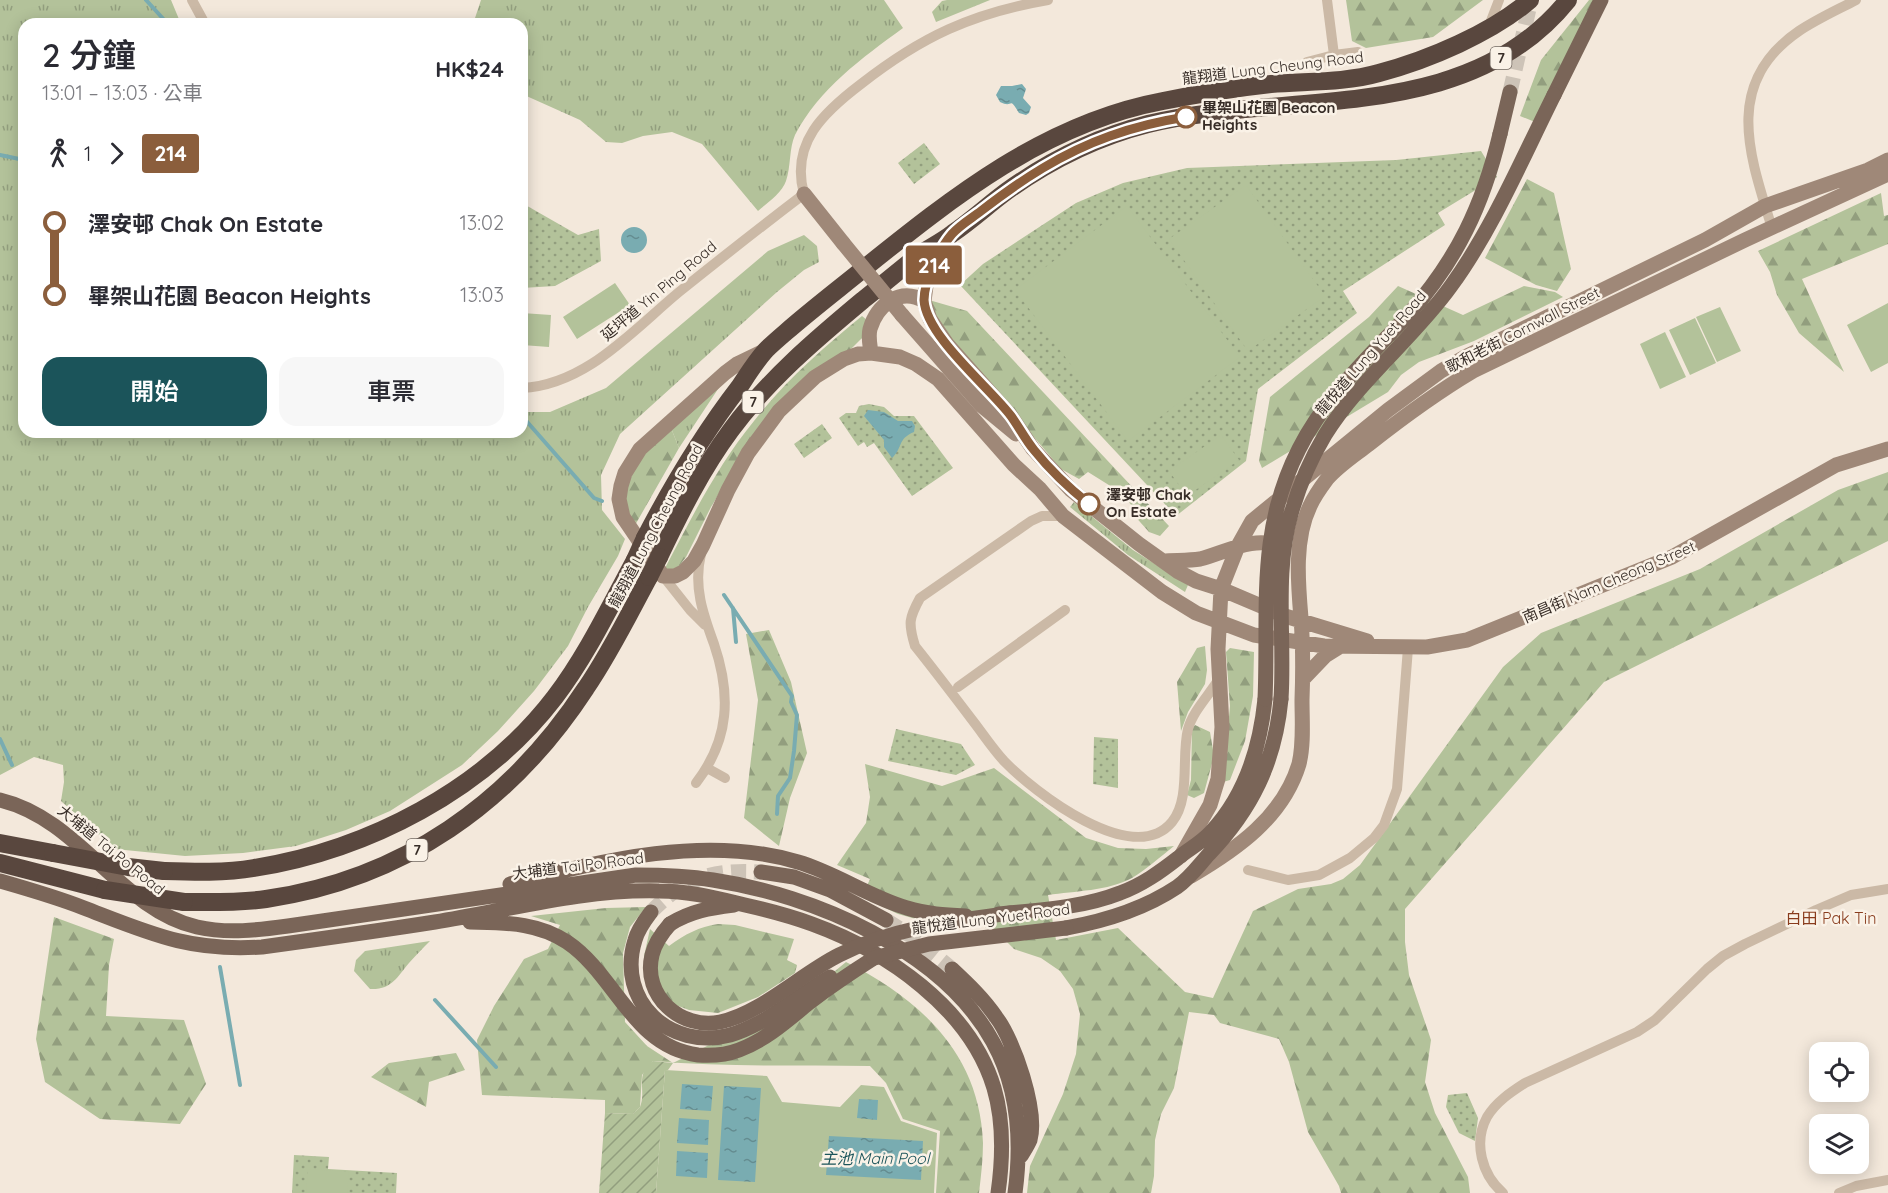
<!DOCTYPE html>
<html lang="zh-TW">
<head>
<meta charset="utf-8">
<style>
	:root { --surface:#fff; --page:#f7f7f7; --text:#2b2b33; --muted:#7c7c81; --accent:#1b545a }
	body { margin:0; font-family:Quicksand,"Noto Sans TC",sans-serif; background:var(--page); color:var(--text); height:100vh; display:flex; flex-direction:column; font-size:22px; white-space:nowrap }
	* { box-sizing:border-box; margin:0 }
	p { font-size:20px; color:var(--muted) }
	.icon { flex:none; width:33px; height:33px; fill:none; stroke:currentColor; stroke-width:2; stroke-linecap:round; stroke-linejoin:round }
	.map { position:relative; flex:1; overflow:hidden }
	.sheet { position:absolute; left:18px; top:18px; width:510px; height:420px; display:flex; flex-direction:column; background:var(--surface); border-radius:18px; box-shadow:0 3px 15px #0003 }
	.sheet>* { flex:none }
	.badge { padding:0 12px; border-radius:4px; font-size:21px; line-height:39px }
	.fabs { position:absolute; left:1809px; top:1042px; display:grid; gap:12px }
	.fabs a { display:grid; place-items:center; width:60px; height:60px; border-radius:12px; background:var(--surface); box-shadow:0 3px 15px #0003; font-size:30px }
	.map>.badge { position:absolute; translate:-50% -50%; box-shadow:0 0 0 3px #fff }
	.legs { display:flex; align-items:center; gap:9px; height:66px; padding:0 24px; font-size:20px }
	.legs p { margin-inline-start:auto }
	.head { display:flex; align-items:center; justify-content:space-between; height:102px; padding:0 24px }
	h1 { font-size:33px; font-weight:600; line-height:45px }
	.button { display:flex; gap:12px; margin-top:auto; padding:12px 24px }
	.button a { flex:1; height:69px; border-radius:18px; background:var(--accent); color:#fff; font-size:24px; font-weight:600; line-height:69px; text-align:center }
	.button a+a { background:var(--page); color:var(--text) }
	ul { padding:0 24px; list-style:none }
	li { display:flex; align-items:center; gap:21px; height:72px; font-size:22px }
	li i { display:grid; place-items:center; width:9px; height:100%; margin:0 8px; background:currentColor }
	li i::after { content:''; width:15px; height:15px; margin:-8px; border:4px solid; border-radius:50%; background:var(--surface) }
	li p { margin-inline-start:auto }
	li:first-child i { background:linear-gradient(#0000 50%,currentColor 0) }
	li:last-child i { background:linear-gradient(currentColor 50%,#0000 0) }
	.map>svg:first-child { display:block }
	.grass { fill:url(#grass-tufts) }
	.forest { fill:url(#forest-firs) }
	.park { fill:url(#park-dots) }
	.garden { fill:url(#garden-furrows) }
	.pitch { fill:#b3c29a }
	.water { fill:url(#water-ripples) }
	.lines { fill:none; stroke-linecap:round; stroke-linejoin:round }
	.stream { stroke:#79acb1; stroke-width:4 }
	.primary-tunnel { stroke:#cdc3b7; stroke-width:15; stroke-dasharray:15 8; stroke-linecap:butt }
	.street { stroke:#cbb9a6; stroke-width:10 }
	.secondary { stroke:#9f8878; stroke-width:15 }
	.primary { stroke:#7a6558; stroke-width:15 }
	.highway { stroke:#59473e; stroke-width:18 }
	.secondary-bridge { stroke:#9f8878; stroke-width:15 }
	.primary-bridge { stroke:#7a6558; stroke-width:15 }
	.highway-bridge { stroke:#59473e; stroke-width:18 }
	.line-1-casing { stroke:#fff; stroke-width:14 }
	.line-1 { stroke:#8b5e3c; stroke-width:9 }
	.stop-1-dot { fill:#fff; stroke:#8b5e3c; stroke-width:3 }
	.labels { text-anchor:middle; stroke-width:5; stroke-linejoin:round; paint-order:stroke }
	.shield { fill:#faf2e7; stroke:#726861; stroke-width:1.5 }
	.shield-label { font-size:14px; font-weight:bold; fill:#372d27 }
	.street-label { font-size:15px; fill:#372d27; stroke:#faf2e7 }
	.stop-label { font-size:15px; font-weight:bold; fill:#372d27; stroke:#faf2e7; text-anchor:start }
	.neighbourhood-label { font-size:16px; fill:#893c1d; stroke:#faf2e7 }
	.water-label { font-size:16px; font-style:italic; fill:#1b545a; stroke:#faf2e7 }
</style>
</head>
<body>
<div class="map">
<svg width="1888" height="1193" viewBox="0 0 1888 1193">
	<defs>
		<pattern id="grass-tufts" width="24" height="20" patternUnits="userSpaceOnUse" patternTransform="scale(1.5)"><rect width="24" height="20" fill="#b3c29a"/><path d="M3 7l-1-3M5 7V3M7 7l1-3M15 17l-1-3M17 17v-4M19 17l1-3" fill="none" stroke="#929e7e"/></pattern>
		<pattern id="forest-firs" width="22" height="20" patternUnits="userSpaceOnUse" patternTransform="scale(1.5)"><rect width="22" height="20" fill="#b3c29a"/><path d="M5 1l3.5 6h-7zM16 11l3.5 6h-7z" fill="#929e7e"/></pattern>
		<pattern id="park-dots" width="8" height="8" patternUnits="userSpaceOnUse" patternTransform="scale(1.5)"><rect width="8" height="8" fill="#b3c29a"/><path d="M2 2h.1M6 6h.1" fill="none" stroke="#929e7e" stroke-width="1.8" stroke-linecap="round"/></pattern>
		<pattern id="garden-furrows" width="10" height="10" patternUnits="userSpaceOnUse" patternTransform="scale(1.5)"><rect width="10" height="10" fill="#b3c29a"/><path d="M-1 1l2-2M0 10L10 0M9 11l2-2" fill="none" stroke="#929e7e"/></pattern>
		<pattern id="water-ripples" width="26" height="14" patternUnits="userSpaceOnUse" patternTransform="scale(1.5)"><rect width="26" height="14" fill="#79acb1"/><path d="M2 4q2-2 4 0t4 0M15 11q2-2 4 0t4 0" fill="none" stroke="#648c90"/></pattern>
	</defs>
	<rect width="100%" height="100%" fill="#f3e8db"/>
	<path class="grass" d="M0 0H171L181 24H24V432H522V412H550L606 388 768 251 804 235 817 246 819 262 804 270 777 292 620 434 601 475 602 510 625 539 618 556 588 607 568 646 534 691 498 731 462 765 390 811 346 830 296 846 243 853 185 856 115 849 61 801 64 782 63 765 34 757 0 775Z
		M481 0H884L903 28C862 58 819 89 795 135 789 148 791 167 786 181 782 193 767 203 758 211L702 144 672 132 643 136 622 143 606 142 580 120 522 94V24H473Z
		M947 0H990L936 22 932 12 942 1Z
		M722 383 679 448 671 428Z
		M1074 502 1133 550 1188 585 1185 592 1128 555 1070 507Z
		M430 941C423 948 416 955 409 963 397 977 392 990 370 989L354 971 356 960 365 951Z"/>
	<path class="forest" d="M1346 0H1483L1433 37 1366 48 1352 41Z
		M1589 0H1600L1535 122 1520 116 1541 60Z
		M1527 179 1554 193 1571 269 1557 291 1536 285 1485 258Z
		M1881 193 1884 216 1888 215V244L1802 279 1844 372 1799 333 1777 295 1770 272 1758 251Z
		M1398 286 1463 315 1524 286 1555 292 1563 297 1474 341 1419 362 1401 375 1388 392 1262 468 1259 461 1270 397 1369 317Z
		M929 300 967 311 1169 526 1160 536 1149 532 1132 513 1134 508 1120 492 1088 472 1079 479 1061 469 942 329Z
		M862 316 867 320 864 336 736 464 711 507 686 557 676 570H664C691 519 717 466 754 421 785 381 823 348 862 316Z
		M671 428 679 448 634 527C631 517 626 506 625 495 622 469 654 444 671 428Z
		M1888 472V541L1604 682 1405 909V942L1409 975 1431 1040 1425 1082 1435 1113 1468 1177 1470 1193H1341L1339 1186 1308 1132 1289 1062 1279 1039 1220 1023 1214 1015 1189 1012 1174 1088 1161 1114 1155 1140 1154 1176 1151 1193H1027L1030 1166 1063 1094 1076 1054 1080 1014 1073 989 1060 971 1041 958 1014 949 997 932 980 925 923 921 898 914 862 897 870 879 837 865 866 823 870 797 865 764 942 786 994 768 1086 838 1118 848 1146 849 1174 846C1160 857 1147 869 1132 878 1108 891 1075 891 1048 895L1056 940 1118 928 1185 992 1213 998 1253 911 1298 889 1331 884 1343 879 1360 865 1503 667 1541 633 1700 569 1838 490Z
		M769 630 791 682 807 753 790 798 779 846 744 818 758 700 746 634Z
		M1205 646 1207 670 1205 684 1188 712 1181 731 1177 682 1197 648Z
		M1230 648 1254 652 1253 696 1245 741 1230 780 1223 782 1230 706 1226 652Z
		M1195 725 1210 732 1214 756 1204 793 1194 798 1187 795 1191 780 1192 729Z
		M646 907 630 927 623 953 625 1022 647 1046 673 1063 801 999 846 962C920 999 980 1054 983 1143 983 1159 981 1176 979 1193H936L940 1131 903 1119 886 1083 870 1066C798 1065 725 1067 653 1061L642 1075 640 1107 633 1114 605 1113V1100L482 1095 477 1040 494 1006 524 959 548 949 560 925 531 916 606 908Z
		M54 917 114 939 109 965 106 1016 184 1020 206 1084 180 1124 100 1119 45 1082 36 1039Z
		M718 924 735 925 794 939 787 960 797 965 795 973 758 997 718 1013 689 1010 673 1004 648 984 644 956 650 929 669 946C685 934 699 927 718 924Z
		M456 1053 465 1070 429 1082 426 1107 371 1077 389 1063Z"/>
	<path class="park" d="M924 143 940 164 914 184 898 163Z
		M1481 151 1497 177 1438 213 1445 225 1343 291 1357 313 1258 389 1246 461 1176 516 960 285 983 264 1076 203 1123 183 1187 168 1396 160Z
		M522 203 578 235 599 229 601 261 555 286 522 288Z
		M869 404 884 407 894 416H914L953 468 912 496 874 443 867 447 864 442 858 446 839 418 846 413H856L859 406Z
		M822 424 832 438 804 458 794 444Z
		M896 729 961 744 975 765 956 775 888 761Z
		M1094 737 1118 739V788L1093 784Z
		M1467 1093 1478 1118 1475 1141 1459 1133 1446 1107 1448 1095Z
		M294 1155 329 1157 328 1169 397 1173 396 1193H292Z"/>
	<path class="garden" d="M653 1061 673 1063 668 1070H665L656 1193H599L605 1113 633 1114C634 1113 640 1107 640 1107 647 1091 634 1074 653 1061Z"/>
	<path class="pitch" d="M1246 185 1325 296 1248 351 1169 239Z
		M1127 206 1240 357 1128 441 1015 290Z
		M615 283 630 305 577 339 563 317Z
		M1888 303V363L1871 372 1847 325Z
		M1720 307 1741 351 1717 362 1696 317Z
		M522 313 551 315 549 347 522 345Z
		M1695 318 1716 363 1690 375 1669 330Z
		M1665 332 1686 377 1660 389 1640 344Z
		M1221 435 1239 460 1187 496 1169 471Z
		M665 1070 767 1076 782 1102 840 1107 861 1085 884 1087 901 1121 937 1133 934 1193H656Z
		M308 1169 349 1172 347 1193H306Z"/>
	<path class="water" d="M1022 84 1026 89 1023 98 1031 107 1029 113 1026 115 1019 113C1008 95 1014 109 1000 102L996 95 1001 86H1012Z
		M621 240a13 13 0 1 1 26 0a13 13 0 1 1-26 0Z
		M868 410 884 412 898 421H912L915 426 914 432C897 439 903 448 892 458L884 447V440L864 416Z
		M682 1084 713 1086 711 1111 680 1109Z
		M724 1086 761 1088 755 1182 718 1180Z
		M859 1099 878 1100 877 1120 857 1118Z
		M679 1118 709 1120 708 1145 677 1143Z
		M829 1136 923 1141 921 1180 826 1175Z
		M677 1151 708 1153 707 1178 676 1176Z"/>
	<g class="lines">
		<path class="stream" d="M146 0 167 23
			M0 155 24 160
			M522 416 594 498 602 501
			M724 595 792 696 791 702 797 715 794 751 790 778 778 796 777 814
			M733 608 736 642
			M0 739 12 765
			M220 967 240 1085
			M435 1000 496 1067"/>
		<path class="primary-tunnel" d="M1510 92 1531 0
			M651 912C685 877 714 869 761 872
			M886 920 917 940 952 969"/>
		<path class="street" d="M192 0 205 24
			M1327 0 1334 55
			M1489 26 1499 0
			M1307 62 1334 55 1358 52
			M1772 228C1749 154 1723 83 1799 31 1817 19 1837 10 1856 0
			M522 388C586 385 633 330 679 292 720 259 762 226 804 194 790 143 824 112 861 84 921 37 972 13 1048 0
			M1063 516H1042L1031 521 920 598C909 618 908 623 915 646 935 671 954 696 973 721 983 734 993 749 1004 761 1034 792 1133 869 1172 822 1191 799 1181 757 1188 729 1193 711 1209 695 1219 679
			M663 576 690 610 705 625
			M958 687 1065 610
			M707 768 725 778
			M696 783C730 739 731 694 714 644 703 614 693 586 701 554
			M1248 870 1288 880 1319 875 1350 858 1374 838 1384 825 1397 789 1408 648
			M1503 1193C1482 1175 1473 1143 1487 1117 1496 1102 1511 1092 1525 1083L1637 1032 1655 1020 1707 969 1723 956 1745 944 1816 910 1851 895 1888 889
			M1839 1193 1856 1186 1888 1180"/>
		<path class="secondary" d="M804 194 843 243
			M952 234 933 266 926 286 924 301 930 319 947 344 1010 415 1033 449 1071 490 1139 544 1177 571 1196 581 1221 589 1285 616 1367 641
			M902 315 982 406 1016 434
			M766 350 737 364 725 373 640 449 625 473 621 486 619 499 623 517 663 576H675L683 572 694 561 703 545 728 490 748 453 779 411 815 377 844 359 858 354 871 353 900 357 916 364 938 379 1014 465 1040 489 1063 516 1162 592 1196 613 1254 635 1324 646 1427 647 1467 640 1672 557 1836 465 1888 449
			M871 353C870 345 868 337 870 329 877 305 900 287 924 301
			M1163 561C1174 560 1189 561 1200 559 1227 552 1254 535 1282 547
			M1303 679 1325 656 1341 646
			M1181 856 1210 805 1218 779 1222 727 1218 649 1221 589 1238 546 1252 521 1388 410 1441 371 1465 357 1705 240 1765 206 1868 170 1888 160
			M1191 876C1237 849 1283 817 1299 764 1304 744 1302 721 1302 700 1303 673 1303 645 1301 618 1298 583 1294 539 1310 506 1314 497 1321 487 1327 479 1338 466 1355 455 1369 444 1402 418 1436 393 1473 371L1745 240 1888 174"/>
		<path class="primary" d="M1554 95 1601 0
			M1500 134 1510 92
			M0 800C80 819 120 909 197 927 228 934 258 930 288 926L636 875C662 875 688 876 713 880 813 895 943 950 993 1042 1019 1089 1022 1141 1015 1193
			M761 872 794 877 830 890 886 920
			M0 881C28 889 56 897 84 908 149 933 189 952 262 947 320 939 378 931 435 922 509 910 584 889 659 891 689 891 716 898 745 905 767 910 790 916 812 924 886 951 970 1008 994 1088 1004 1122 1003 1158 998 1193
			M510 884C601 861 705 834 798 862 836 873 869 897 907 908 926 914 946 915 966 916
			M651 912C645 920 638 929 635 940 616 1001 670 1051 730 1035 767 1024 797 996 830 977
			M999 914C1038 910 1082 908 1120 893 1142 885 1160 872 1178 858 1189 849 1201 843 1211 832 1245 796 1260 748 1265 699
			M470 922C505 923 537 922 567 942 616 975 633 1047 698 1055 712 1056 726 1055 739 1050 766 1040 788 1020 810 1002 831 986 852 972 874 958
			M670 924C691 911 710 908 734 905
			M1066 928C1105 921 1144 909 1177 887 1190 878 1199 865 1209 854 1252 809 1275 762 1281 699
			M952 969C968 984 984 999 996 1017 1014 1040 1038 1111 1030 1140 1028 1145 1024 1151 1021 1156"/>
		<path class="highway" d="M645 538C673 484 703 434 740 386 748 374 756 361 766 350 772 344 779 338 786 332 810 311 836 291 862 270 953 197 1045 123 1163 101 1198 94 1234 88 1271 84 1307 81 1344 83 1379 73 1428 60 1492 33 1530 0
			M659 557C680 513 702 469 731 430 768 380 815 340 863 300 882 285 901 269 920 254 931 247 943 241 953 233 972 220 988 205 1007 191 1049 161 1097 137 1148 124 1288 90 1467 126 1568 0
			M0 843 53 853
			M0 863 105 890
			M164 871C194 872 225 873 254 868 368 850 484 790 555 697 587 655 610 606 635 560
			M184 902C211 902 239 903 266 899 403 879 511 803 586 688 610 653 629 614 649 577"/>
		<path class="secondary-bridge" d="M843 243 902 315"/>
		<path class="primary-bridge" d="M1265 699C1269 610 1256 533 1299 449 1325 397 1369 357 1408 315 1457 260 1483 205 1500 134
			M1281 699C1285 638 1274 574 1291 514 1299 486 1310 460 1325 435 1359 380 1413 339 1451 286 1492 230 1523 157 1554 95
			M670 924C662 933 655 942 652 955 642 996 681 1030 720 1022 760 1014 801 974 839 955 893 928 952 921 1011 913
			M874 958 929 944 1066 928"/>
		<path class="highway-bridge" d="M635 560 645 538
			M649 577 659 557
			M53 853 128 867 164 871
			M105 890 184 902"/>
	</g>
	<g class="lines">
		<defs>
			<path id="line-1" d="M1089 504C1069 488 1050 470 1034 450 1025 439 1019 427 1011 416 989 387 926 336 924 300 924 281 940 248 952 234 960 225 972 218 981 211 1021 180 1062 153 1110 136 1135 127 1160 121 1186 117"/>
		</defs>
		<use href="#line-1" class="line-1-casing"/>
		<use href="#line-1" class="line-1"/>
	</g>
	<g class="stop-1-dot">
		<circle cx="1186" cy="117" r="10"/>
		<circle cx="1089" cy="504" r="10"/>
	</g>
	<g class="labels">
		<g class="shield">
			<rect x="1490.5" y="47" width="21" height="22" rx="4.5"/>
			<rect x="742.5" y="391" width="21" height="22" rx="4.5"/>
			<rect x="406.5" y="839" width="21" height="22" rx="4.5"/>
		</g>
		<g class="shield-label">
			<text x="1501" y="63">7</text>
			<text x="753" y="407">7</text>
			<text x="417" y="855">7</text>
		</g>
		<g class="street-label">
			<text transform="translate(1273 68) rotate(-7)" y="5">龍翔道 Lung Cheung Road</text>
			<text transform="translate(659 291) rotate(-40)" y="5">延坪道 Yin Ping Road</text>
			<text transform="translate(1523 330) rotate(-27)" y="5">歌和老街 Cornwall Street</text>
			<text transform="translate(1371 353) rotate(-49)" y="5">龍悅道 Lung Yuet Road</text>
			<text transform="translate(656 526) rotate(-62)" y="5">龍翔道 Lung Cheung Road</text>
			<text transform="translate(1609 582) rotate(-23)" y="5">南昌街 Nam Cheong Street</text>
			<text transform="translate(111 850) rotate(39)" y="5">大埔道 Tai Po Road</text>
			<text transform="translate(578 866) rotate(-7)" y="5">大埔道 Tai Po Road</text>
			<text transform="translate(991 919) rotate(-7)" y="5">龍悅道 Lung Yuet Road</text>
		</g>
		<g class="stop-label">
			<text x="1202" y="113">畢架山花園 Beacon<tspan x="1202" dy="17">Heights</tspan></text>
			<text x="1106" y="500">澤安邨 Chak<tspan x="1106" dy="17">On Estate</tspan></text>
		</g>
		<g class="neighbourhood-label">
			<text x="1831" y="924">白田 Pak Tin</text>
		</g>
		<g class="water-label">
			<text x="875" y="1164">主池 Main Pool</text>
		</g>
	</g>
</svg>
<div class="fabs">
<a><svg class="icon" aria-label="locate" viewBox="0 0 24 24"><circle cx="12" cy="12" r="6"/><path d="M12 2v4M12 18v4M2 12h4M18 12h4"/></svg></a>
<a><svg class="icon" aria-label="layers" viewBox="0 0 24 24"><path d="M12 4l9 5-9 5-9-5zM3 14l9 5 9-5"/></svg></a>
</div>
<b class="badge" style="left:934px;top:265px;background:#8b5e3c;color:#fff">214</b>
<section class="sheet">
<div class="head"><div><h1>2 分鐘</h1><p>13:01 – 13:03 · 公車</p></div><b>HK$24</b></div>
<div class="legs"><svg class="icon" aria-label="walk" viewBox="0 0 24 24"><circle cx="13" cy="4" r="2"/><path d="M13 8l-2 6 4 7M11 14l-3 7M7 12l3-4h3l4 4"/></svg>1<svg class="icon" aria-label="forward" viewBox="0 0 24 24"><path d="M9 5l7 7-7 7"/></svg><b class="badge" style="background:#8b5e3c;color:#fff">214</b></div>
<ul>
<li><i style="color:#8b5e3c"></i><b>澤安邨 Chak On Estate</b><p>13:02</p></li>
<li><i style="color:#8b5e3c"></i><b>畢架山花園 Beacon Heights</b><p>13:03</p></li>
</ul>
<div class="button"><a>開始</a><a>車票</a></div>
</section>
</div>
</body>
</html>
